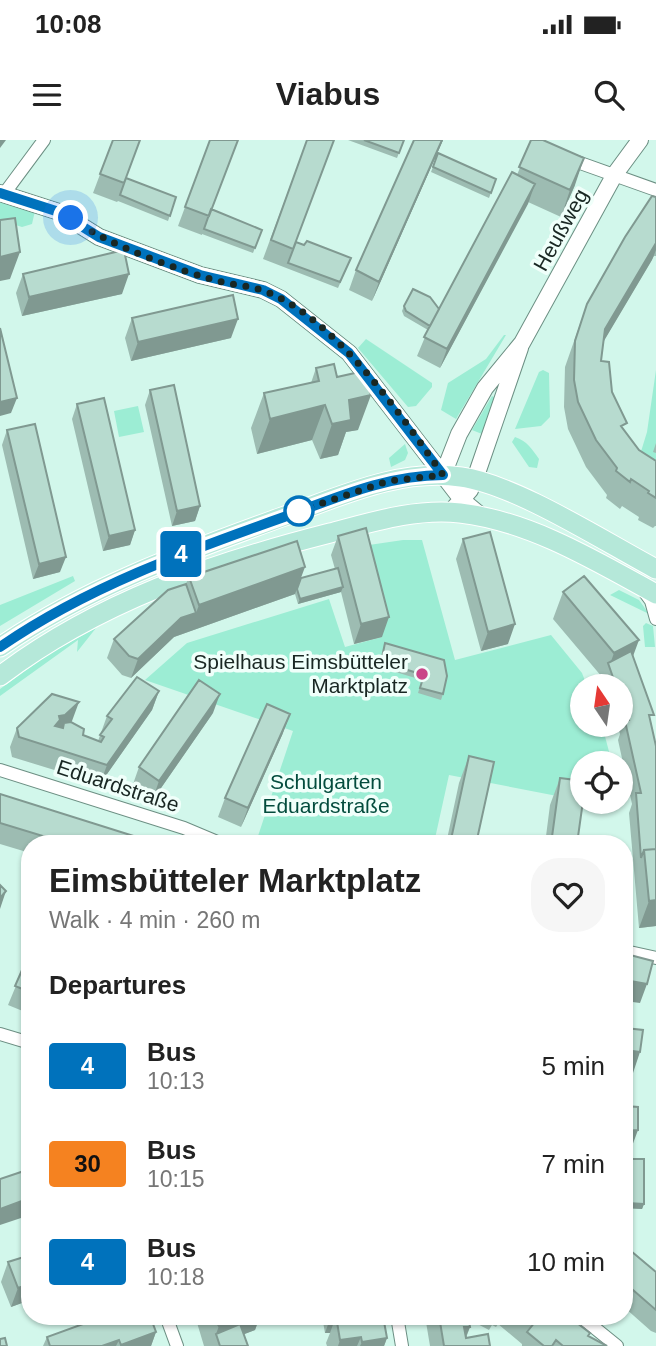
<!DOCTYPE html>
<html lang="en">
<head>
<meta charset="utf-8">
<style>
	:root { --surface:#fff; --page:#f6f6f6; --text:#222; --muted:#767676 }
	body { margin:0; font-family:Arial,sans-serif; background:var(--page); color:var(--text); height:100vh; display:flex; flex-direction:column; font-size:26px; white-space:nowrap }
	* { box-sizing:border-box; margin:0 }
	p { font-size:23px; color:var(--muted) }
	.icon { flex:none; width:38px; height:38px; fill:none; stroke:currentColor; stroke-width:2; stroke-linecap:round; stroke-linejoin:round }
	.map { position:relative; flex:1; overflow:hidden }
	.sheet { position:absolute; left:21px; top:695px; width:612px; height:490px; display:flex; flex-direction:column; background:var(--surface); border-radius:28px; box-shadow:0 2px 5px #0004 }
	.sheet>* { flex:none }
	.badge { padding:0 14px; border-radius:5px; font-size:24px; line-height:46px }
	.needle { width:46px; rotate:347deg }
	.controls { position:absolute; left:570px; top:534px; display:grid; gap:14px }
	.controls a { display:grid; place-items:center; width:63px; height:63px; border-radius:50%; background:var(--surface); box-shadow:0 2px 5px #0004; font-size:35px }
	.you { position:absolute; width:35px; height:35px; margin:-18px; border:5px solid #fff; border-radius:50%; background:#1a73e8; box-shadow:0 0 0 10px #1a73e833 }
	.map>.badge { position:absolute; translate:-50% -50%; box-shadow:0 0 0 4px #fff }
	h2 { padding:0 28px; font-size:26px; line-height:63px }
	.round { display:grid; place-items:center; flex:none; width:74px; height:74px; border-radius:28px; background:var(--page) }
	.head { display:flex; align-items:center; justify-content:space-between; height:119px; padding:0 28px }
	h1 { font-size:33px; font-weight:600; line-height:52px }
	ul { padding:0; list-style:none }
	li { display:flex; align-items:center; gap:21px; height:98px; padding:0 28px }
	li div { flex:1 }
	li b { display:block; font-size:26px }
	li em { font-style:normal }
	li .badge { min-width:77px; font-weight:700; text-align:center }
	.status { display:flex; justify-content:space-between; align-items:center; height:49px; padding:0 35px; background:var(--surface); direction:ltr }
	.status svg { height:19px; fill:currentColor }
	header { display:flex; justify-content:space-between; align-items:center; height:91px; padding:0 28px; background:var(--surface); font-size:32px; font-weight:600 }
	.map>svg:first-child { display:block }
	.green { fill:#9cedd4 }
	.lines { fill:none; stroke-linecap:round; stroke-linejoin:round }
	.minor-casing { stroke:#6c8f83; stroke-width:14 }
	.tertiary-casing { stroke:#6c8f83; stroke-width:18 }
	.primary-casing { stroke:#fff; stroke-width:21 }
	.minor { stroke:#fff; stroke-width:12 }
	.tertiary { stroke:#fff; stroke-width:16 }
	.primary { stroke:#b5e8d9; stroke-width:19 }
	.wall { fill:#9dbcb2 }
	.shaded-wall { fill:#809991 }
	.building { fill:#b7dbcf; stroke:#809991; stroke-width:2 }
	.line-casing { stroke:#fff; stroke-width:16 }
	.line { stroke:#0072bc; stroke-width:10 }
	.walk { stroke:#192723; stroke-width:7; stroke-dasharray:0 12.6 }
	.stop-dot { fill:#fff; stroke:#0072bc; stroke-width:3.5 }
	.poi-dot { fill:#ca4588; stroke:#f0fffa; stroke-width:2.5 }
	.labels { text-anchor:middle; stroke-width:7; stroke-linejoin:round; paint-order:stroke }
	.street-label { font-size:21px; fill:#192723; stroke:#f0fffa }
	.poi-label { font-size:21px; fill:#192723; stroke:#f0fffa; text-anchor:end }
	.park-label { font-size:21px; fill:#034c3d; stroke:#f0fffa }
</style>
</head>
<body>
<div class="status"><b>10:08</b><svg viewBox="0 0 49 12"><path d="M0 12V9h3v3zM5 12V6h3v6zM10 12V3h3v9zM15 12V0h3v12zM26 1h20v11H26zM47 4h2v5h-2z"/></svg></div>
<header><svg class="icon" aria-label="menu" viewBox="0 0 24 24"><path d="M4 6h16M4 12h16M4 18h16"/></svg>Viabus<svg class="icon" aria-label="search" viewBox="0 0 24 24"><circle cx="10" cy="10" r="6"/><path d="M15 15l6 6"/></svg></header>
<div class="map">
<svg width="656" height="1206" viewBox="0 0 656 1206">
	<rect width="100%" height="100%" fill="#d2f7eb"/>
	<path class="green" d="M0 62 35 71 32 84 22 87 0 80Z
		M504 195H506L456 279 441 270 448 243 486 219Z
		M366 199 432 243V247L416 266 408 267 358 208Z
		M543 230 549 233 550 277 541 286 515 289 539 232Z
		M656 230V326L639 318 647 292Z
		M492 256 496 258 482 294 472 290Z
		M138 266 144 292 119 297 114 271Z
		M515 297C527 301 532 309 539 319L537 328 529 327 512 302Z
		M405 304 408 313 405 320 391 327 389 318Z
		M403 400H422L455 520 551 495 582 533 587 546H583V584L602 585 612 623H583V661L449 635 434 703H261L257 699 293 591 145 540 187 503 329 459 345 507 382 497 369 405Z
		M73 436 75 441 0 486V465Z
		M619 450 639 460 649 474 610 455Z
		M646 483 653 486 655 507H645L643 486Z
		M96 488 77 512 78 500 0 556V549L50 513Z"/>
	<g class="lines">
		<defs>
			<path id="minor" d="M569 19 656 50
				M4 54 44 0
				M643 450 651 461 656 479
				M0 630 184 688 222 704
				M625 811 656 818
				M0 894 30 903
				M166 1176 177 1206
				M397 1176 402 1206
				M580 1176 617 1206"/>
			<path id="tertiary" d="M0 53 59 72 99 97 200 135 263 150 281 159 349 213 463 361 481 376
				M443 335 459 294 485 248 522 203 615 34 640 0
				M455 367 470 350 475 339 520 208"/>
			<path id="primary" d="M0 507C87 447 183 413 282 377 339 357 399 328 461 337 515 344 605 402 656 429
				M0 536C98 462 212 423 330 393 372 382 416 368 460 373 530 381 596 421 656 454"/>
		</defs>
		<use href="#minor" class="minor-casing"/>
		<use href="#tertiary" class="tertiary-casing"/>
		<use href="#primary" class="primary-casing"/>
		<use href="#minor" class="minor"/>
		<use href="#tertiary" class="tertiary"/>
		<use href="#primary" class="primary"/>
	</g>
	<path class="wall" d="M113 0 126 38 176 57 168 81 118 61 117 62 93 53Z
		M210 0 211 70 262 90 253 113 202 94V95L178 86Z
		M307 0 293 108 304 105 349 123 338 148 263 119Z
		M348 0H404L397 18Z
		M414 0H443L372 161 349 150 356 130Z
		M531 0 575 45 561 77 528 62 440 228 417 216 428 190 404 176 402 171 404 166 439 169 517 35Z
		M438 13 496 39 489 58 431 32Z
		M656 57V116H654L603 202 601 221 624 291 639 310 656 321V386H655L653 388 638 380 639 377 622 366 620 369 606 358 607 355 586 327 568 289 564 267 565 227 587 164Z
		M23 134 122 154 22 176 16 153Z
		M132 178 231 198 131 221 125 198Z
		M316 228 337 237 358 290 346 292 338 315 320 319 312 300 257 314 251 288 264 253 311 243Z
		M150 250 200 366 195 381 172 386 145 265Z
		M77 264 135 390 130 405 103 411 72 279Z
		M7 290 60 432 33 439 2 305Z
		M656 303V313L653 312Z
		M338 396 382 497 354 504 341 452 298 464 295 454 174 497 131 538 122 535 107 518 114 499 186 444 189 437 301 438 335 429 331 415Z
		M463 399 508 504 481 511 456 419Z
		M563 452 633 516 651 582 656 606V786L639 788 629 673 632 664 618 600 620 594 617 584H621V546H602L601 542 602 537 553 479Z
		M385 503 444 520 443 554 441 560 418 553 422 540 379 527Z
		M159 551 152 570 100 644 12 617 10 607 17 588 72 581 71 582 83 595 98 601 107 576Z
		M213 573 152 661 132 647 139 627Z
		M283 593 241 687 218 677 225 658Z
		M469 616 476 704H446L459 643Z
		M560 638 577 704H545L550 665Z
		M0 654 159 704H30V713L0 704Z
		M30 812V874L8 865Z
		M628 1019 644 1064 642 1069 625 1068 626 1024Z
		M625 1105 656 1132V1193L651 1191 625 1168Z
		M30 1115V1160L11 1167 1 1142 8 1122Z
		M195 1176H260L255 1190 244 1194 248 1206H204Z
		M322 1176H383L387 1198 384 1206H327L326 1203 330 1193H325Z
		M425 1176H568L589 1196 607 1206H522V1204L498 1184 496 1187 492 1185 489 1190 468 1179 470 1187 466 1198 490 1206H430Z
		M111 1179 156 1192 151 1206H43L47 1197Z"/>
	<path class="shaded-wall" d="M0 0H6L0 8Z
		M442 0H443L372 161 379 142Z
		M584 18 575 45 561 77 570 50Z
		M535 44 528 64 440 228 447 209Z
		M656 103V110L652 120 595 216 605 189Z
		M20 112 10 139 0 141V117Z
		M129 134 122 154 22 176 29 157Z
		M238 179 231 198 131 221 138 202Z
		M371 255 358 290 346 292 338 315 320 319 332 284 349 260Z
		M17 258 11 273 0 276V262Z
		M325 265 312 300 257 314 270 279Z
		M200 366 195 381 172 386 177 371Z
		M135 390 130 405 103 411 109 396Z
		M66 417 60 432 33 439 39 424Z
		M305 427 295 454 174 497 131 538 138 519 181 478 196 473 199 465Z
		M343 447 341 452 298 464 300 459Z
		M389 477 382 497 354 504 361 484Z
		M515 484 508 504 481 511 488 492Z
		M639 500 629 527H609L614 513Z
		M159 551 152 570 100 644 107 625Z
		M220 554 213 573 152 661 159 641Z
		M79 562 72 581 47 605 59 576Z
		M290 574 283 593 241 687 248 668Z
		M6 751 0 769V758Z
		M656 760V786L639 788 649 761Z
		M625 840 647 844 640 863 625 861Z
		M625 910 640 912 631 939 625 938Z
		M638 990 628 1017H625V991Z
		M30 1058V1075L0 1085V1069Z
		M627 1063 644 1064 642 1069 625 1068Z
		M30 1144V1160L11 1167 18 1148Z
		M240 1176H260L255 1190 237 1197 216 1194 219 1186Z
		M331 1176H336L330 1193H325Z
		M464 1187H470L462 1206Z
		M156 1192 151 1206H120L121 1205Z
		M361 1197 357 1206H338L340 1200Z
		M387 1198 384 1206H360L362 1202Z
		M119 1200 116 1206H102Z"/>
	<path class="building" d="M113 0H140L124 43 100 34Z
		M210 0H238L209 76 185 67Z
		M307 0H334L293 109 271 100Z
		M364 0H404L399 13Z
		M414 0H442L379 142 356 130Z
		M531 0H543L584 18 570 50 519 27Z
		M438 13 496 39 491 53 433 27Z
		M512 32 535 44 447 209 424 197Z
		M126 38 176 57 170 76 120 55Z
		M652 56 656 57V103L605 189 601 221 609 222 612 252 627 283 621 286 639 310 656 321V358L648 353 649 351 631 339 630 342 616 331 617 328 596 300 578 262 574 240 575 201 587 164 625 97Z
		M211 69 262 90 255 108 204 89Z
		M15 78 20 112 0 117V80Z
		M307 101 351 118 340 142 288 123 296 102 304 105Z
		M124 110 129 134 29 157 23 134Z
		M413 149 430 157 439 169 430 186 406 171 404 166Z
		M233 155 238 179 138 202 132 178Z
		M0 188 17 258 0 262Z
		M334 224 337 237 364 231 371 255 349 260 351 280 332 284 325 265 270 279 264 253 319 241 316 228Z
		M174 245 200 366 177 371 150 250Z
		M104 258 135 390 109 396 77 264Z
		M35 284 66 417 39 424 7 290Z
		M366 388 389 477 361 484 338 396Z
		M490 392 515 484 488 492 463 399Z
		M297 401 305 427 199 465 189 437Z
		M338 428 343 447 300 459 297 449 301 438Z
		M584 436 639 500 614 513 563 452Z
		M186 444 196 473 181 478 138 519 129 516 114 499 168 450Z
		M385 503 444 520 447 536 443 554 420 548 424 535 381 522Z
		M631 511 654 575H649L656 606V709L644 710 641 718 636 653H641L625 581 629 580 621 558V546H616L608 523Z
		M137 537 159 551 107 625 19 597 17 588 52 554 79 562 65 575 59 576 60 580 55 586 63 588 64 583 71 582 84 589 83 595 101 602 104 597 100 595 112 579 107 576Z
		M199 540 220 554 159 641 139 627Z
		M267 564 290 574 248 668 225 658Z
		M469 616 494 622 476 704H450Z
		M560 638 583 641V661L577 704H551Z
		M0 654 159 704H83L76 701 75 704H69L0 683Z
		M164 699 177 704H163Z
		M656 709V760L649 761 644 710Z
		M0 745 6 751 0 758Z
		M30 812V852L15 846Z
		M630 815 653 821 647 844 625 840V818H629Z
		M625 888 643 890 640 912 625 910Z
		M625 966 638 967V990L625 991Z
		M628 1019H644V1064L627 1063Z
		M30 1029V1058L0 1069V1039Z
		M625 1106 656 1132V1170L625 1143Z
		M30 1115V1144L18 1148 8 1122Z
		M105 1176H110L111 1179 120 1176H150L156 1192 121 1205 119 1200 102 1206H50L47 1197Z
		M212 1176H242L243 1177 219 1186Z
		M336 1176H383L387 1198 362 1202 361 1197 340 1200Z
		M439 1176H468L470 1187H464L466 1198 488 1194 490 1206H444Z
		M531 1176H568L590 1193 588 1196 607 1206H563L556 1200 552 1206H544L527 1192 535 1182Z
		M240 1184 248 1206H220L216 1194Z
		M5 1198 7 1206H0V1199Z"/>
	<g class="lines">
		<defs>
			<path id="line" d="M0 53 59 72 99 97 200 135 263 150 281 159 349 213 443 335C387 335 336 358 284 377 185 412 87 447 0 507"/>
		</defs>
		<use href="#line" class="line-casing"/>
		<use href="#line" class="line"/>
		<path class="walk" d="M71 78C103 103 182 132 222 142 236 145 250 146 264 151 335 177 401 275 443 335L388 341 299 371"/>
	</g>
	<circle class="stop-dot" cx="299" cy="371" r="14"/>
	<circle class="poi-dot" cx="422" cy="534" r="7"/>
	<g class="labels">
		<g class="street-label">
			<text transform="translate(561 90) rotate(-61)" y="7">Heußweg</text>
			<text transform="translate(118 646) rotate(18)" y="7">Eduardstraße</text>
		</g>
		<g class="poi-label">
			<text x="408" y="529">Spielhaus Eimsbütteler<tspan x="408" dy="24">Marktplatz</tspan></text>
		</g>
		<g class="park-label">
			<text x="326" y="649">Schulgarten<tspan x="326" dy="24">Eduardstraße</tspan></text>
		</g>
	</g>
</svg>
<div class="controls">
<a><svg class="needle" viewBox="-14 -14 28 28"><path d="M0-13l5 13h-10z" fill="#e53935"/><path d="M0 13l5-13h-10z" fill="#767676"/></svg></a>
<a><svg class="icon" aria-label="locate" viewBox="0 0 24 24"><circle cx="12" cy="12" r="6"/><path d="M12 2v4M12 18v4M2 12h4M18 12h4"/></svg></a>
</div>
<div class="you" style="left:71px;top:78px"></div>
<b class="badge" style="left:181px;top:414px;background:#0072bc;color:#fff">4</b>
<section class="sheet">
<div class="head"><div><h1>Eimsbütteler Marktplatz</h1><p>Walk · 4 min · 260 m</p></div><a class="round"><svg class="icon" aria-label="heart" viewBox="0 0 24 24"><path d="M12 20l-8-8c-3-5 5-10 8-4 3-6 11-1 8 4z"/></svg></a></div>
<h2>Departures</h2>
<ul>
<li><span class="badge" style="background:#0072bc;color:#fff">4</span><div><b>Bus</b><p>10:13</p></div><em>5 min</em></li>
<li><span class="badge" style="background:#f58220;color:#111">30</span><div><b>Bus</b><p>10:15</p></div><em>7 min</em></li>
<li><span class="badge" style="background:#0072bc;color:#fff">4</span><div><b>Bus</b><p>10:18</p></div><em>10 min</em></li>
</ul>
</section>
</div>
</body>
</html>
